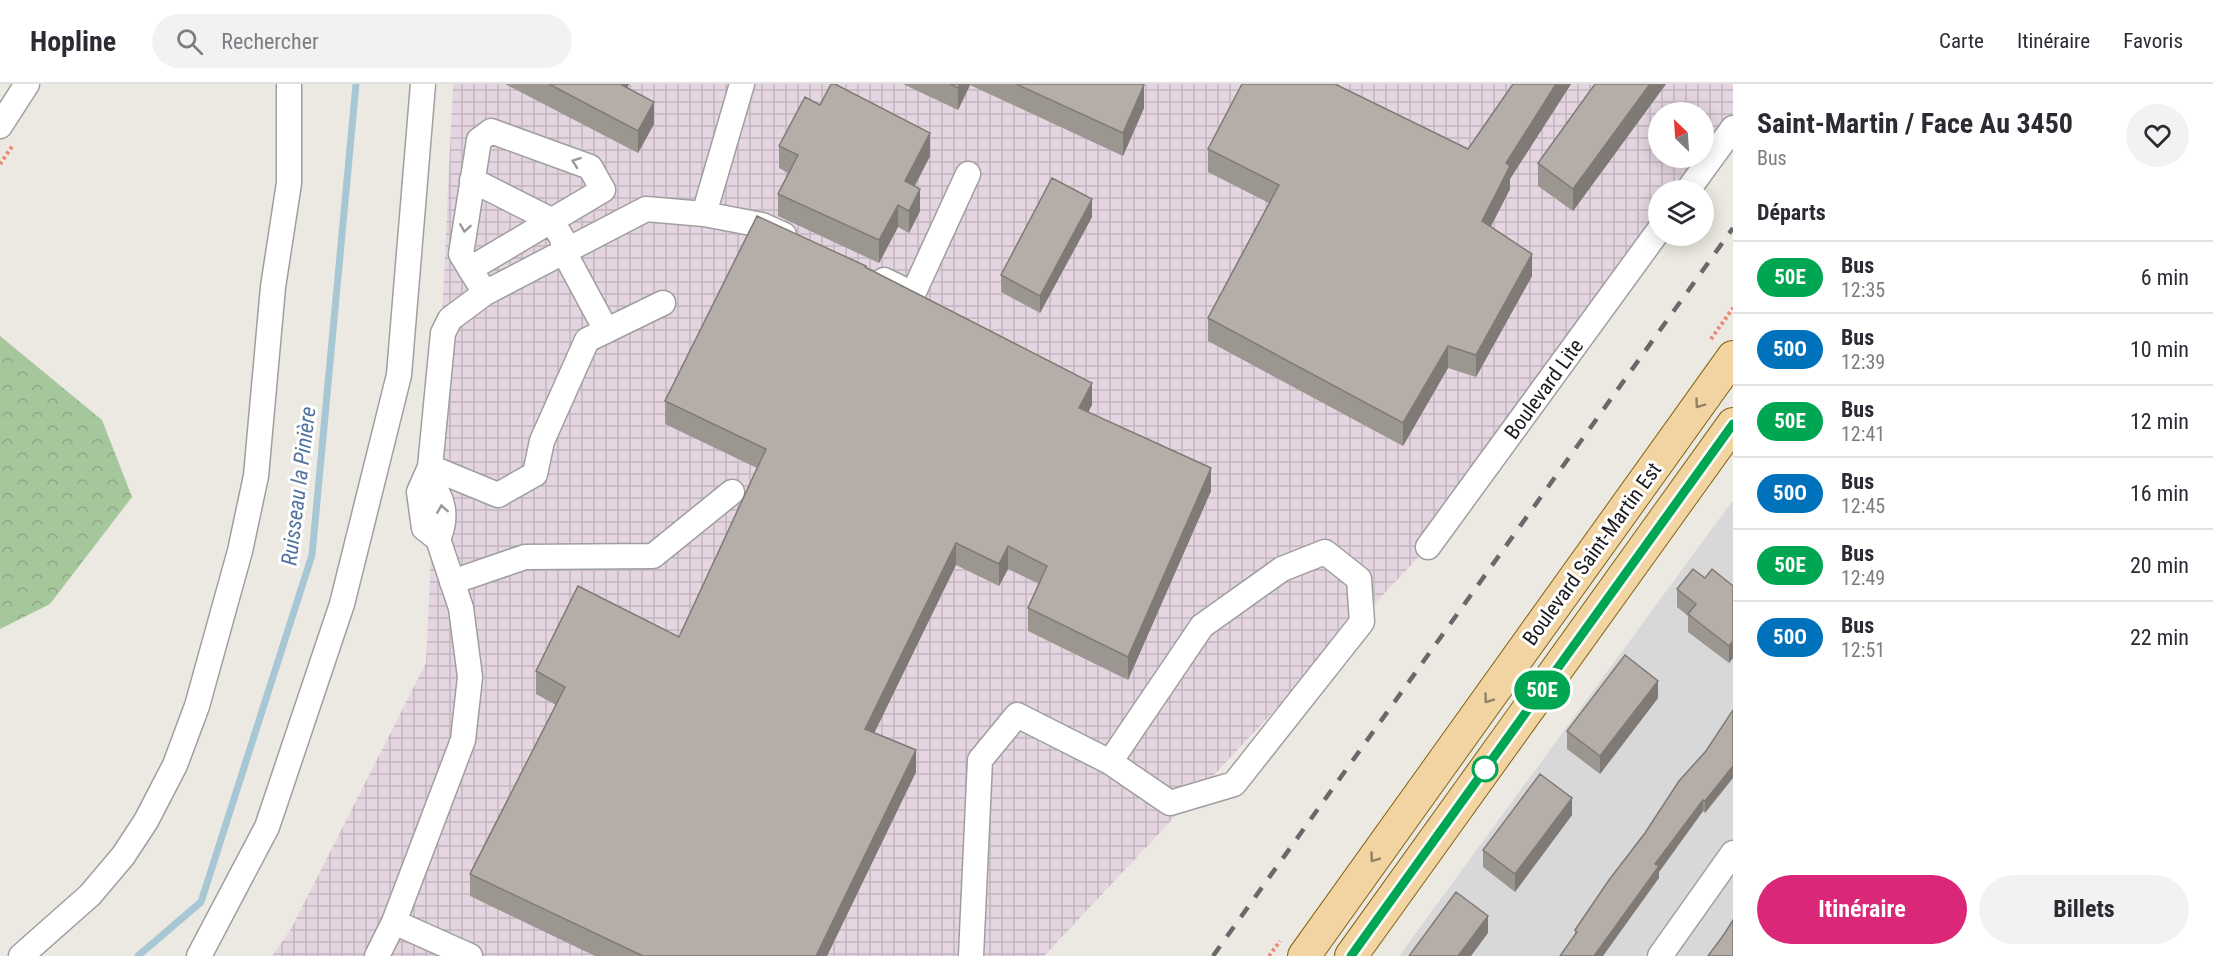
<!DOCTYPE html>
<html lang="fr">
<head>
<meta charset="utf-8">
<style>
	:root { --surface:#fff; --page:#f2f2f3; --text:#2b2b33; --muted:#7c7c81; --line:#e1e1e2; --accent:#db2777 }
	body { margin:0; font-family:"Roboto Condensed",sans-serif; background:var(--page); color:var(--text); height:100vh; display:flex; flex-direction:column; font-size:22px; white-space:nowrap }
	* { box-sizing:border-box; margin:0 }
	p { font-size:20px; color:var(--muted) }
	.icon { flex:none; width:33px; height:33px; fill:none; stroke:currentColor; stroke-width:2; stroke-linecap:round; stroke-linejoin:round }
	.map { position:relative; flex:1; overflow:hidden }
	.sheet { display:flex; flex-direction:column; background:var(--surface); width:480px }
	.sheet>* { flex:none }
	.badge { padding:0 12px; border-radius:20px; font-size:21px; line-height:39px }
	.needle { width:39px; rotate:335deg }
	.controls { position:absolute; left:1648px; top:18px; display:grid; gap:12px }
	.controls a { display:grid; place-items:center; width:66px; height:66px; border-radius:50%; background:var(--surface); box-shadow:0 3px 15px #0003; font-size:30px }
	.map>.badge { position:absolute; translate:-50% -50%; box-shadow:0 0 0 3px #fff }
	h2 { padding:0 24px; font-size:22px; line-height:54px }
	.round { display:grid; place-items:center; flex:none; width:63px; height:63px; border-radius:32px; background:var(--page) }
	.head { display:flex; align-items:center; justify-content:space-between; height:102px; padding:0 24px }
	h1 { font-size:28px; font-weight:700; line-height:45px }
	.action { display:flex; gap:12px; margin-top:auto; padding:12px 24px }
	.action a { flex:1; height:69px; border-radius:36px; background:var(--accent); color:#fff; font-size:24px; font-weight:700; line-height:69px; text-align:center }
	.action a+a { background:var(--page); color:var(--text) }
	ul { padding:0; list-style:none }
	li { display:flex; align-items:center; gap:18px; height:72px; padding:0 24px; border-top:2px solid var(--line) }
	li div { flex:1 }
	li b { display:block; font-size:22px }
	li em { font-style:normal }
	li .badge { min-width:66px; font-weight:700; text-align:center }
	header { display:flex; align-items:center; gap:36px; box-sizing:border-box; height:84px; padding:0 30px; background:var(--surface); border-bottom:2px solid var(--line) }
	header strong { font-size:28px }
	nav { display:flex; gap:33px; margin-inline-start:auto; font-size:21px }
	.search { width:420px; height:54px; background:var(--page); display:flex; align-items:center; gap:15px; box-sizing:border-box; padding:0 21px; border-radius:33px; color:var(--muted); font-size:22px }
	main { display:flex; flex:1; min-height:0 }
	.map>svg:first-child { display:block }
	.residential { fill:#d9d8d8 }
	.industrial { fill:url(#industrial-grid); fill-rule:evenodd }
	.forest { fill:url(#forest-crowns) }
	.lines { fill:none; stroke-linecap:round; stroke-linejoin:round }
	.stream { stroke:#a7c7d5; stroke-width:7 }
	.minor-casing { stroke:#9f9f9f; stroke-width:27 }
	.major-casing { stroke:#836510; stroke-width:34 }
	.path { stroke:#ea8975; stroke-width:4; stroke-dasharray:3 3; stroke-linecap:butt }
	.minor { stroke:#fff; stroke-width:24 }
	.major { stroke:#f1d4a2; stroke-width:32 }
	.rail { stroke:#696969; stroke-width:4.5; stroke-dasharray:12 12; stroke-linecap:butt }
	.wall { fill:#9c9690 }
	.shaded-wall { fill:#7f7a76 }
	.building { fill:#b5aea8; stroke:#7f7a76; stroke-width:1.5 }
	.oneway { stroke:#989898 }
	.oneway2 { stroke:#918165 }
	.line-casing { stroke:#fff; stroke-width:14 }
	.line { stroke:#00a651; stroke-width:9 }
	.stop-dot { fill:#fff; stroke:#00a651; stroke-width:3 }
	.labels { text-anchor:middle; stroke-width:6; stroke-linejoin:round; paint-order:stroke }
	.street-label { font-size:21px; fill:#1b1b1b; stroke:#fff }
	.water-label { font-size:22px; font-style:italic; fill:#5374a0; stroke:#fff }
</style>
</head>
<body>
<header>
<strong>Hopline</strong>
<div class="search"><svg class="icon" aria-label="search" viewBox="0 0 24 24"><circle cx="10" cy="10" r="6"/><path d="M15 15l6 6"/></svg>Rechercher</div>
<nav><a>Carte</a><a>Itinéraire</a><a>Favoris</a></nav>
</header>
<main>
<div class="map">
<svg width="1733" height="872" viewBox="0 0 1733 872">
	<defs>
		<pattern id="industrial-grid" width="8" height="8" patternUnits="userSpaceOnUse" patternTransform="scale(1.5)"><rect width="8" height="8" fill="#e4d5e0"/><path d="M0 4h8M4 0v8" fill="none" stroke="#c3b6c0"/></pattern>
		<pattern id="forest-crowns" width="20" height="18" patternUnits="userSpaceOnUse" patternTransform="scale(1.5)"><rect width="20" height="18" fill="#a5c79b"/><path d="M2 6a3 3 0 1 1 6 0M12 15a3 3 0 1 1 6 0" fill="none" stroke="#8daa85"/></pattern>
	</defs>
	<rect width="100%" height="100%" fill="#ece9e2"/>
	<path class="residential" d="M1733 416V872H1399L1681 487Z"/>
	<path class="industrial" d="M453 0H1733V44L1688 106H1659V146L1428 463 1044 872H272L291 845 426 579ZM1659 28H1704V74H1659Z"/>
	<path class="forest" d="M0 252 102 336 132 413 50 520 0 545Z"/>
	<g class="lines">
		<path class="stream" d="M138 872 201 818 312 471 356 0"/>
		<defs>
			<path id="minor" d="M0 42 27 0
				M472 96 551 136 562 154 564 168 606 246
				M1688 106 1733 44
				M704 130 742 0
				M470 185 603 106 590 83 491 47 479 56 461 170 485 209
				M884 196 913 210 968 90
				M663 219 587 256 542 357 535 390 498 411 430 383 443 249 450 235 485 209 646 125 704 130 762 141 784 151
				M427 395C444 412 448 433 438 455L424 444 419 408 430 383
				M438 455 461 524 470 593 463 656 394 838 470 872
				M1428 463 1659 146
				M452 498 525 473 653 472 732 408
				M21 872 90 811 123 772 146 737 175 681 197 622 240 467 256 392 273 203 289 99V0
				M199 872 267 743 342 520 399 291 423 0
				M377 872 394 838
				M971 872 980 676 1017 631 1110 678 1170 719 1234 700 1362 538 1359 495 1325 468 1282 485 1202 542 1110 678
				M1660 872 1733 769"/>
			<path id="major" d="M1304 872 1733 273
				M1351 872 1733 340"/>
		</defs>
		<use href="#minor" class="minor-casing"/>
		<use href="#major" class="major-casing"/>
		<path class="path" d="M0 80 13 61
			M1711 255 1733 224
			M1269 872 1280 857"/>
		<use href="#minor" class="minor"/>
		<use href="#major" class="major"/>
		<path class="rail" d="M1213 872 1733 144"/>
	</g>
	<path class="wall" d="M505 0H629L627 4 654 40 638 69Z
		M903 0H1142L1144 24 1123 72 970 1 958 26Z
		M1513 0H1571L1510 95V105L1490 143 1532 192 1476 293 1448 284 1403 362 1208 257V234L1269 119 1208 88V65H1468Z
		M1595 0H1666L1573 127 1538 102V79Z
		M779 62 930 72 915 102 920 127 909 149 898 143 879 179 778 132V110L788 89 779 84Z
		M1092 133 1040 229 1001 208V191Z
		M866 184 1092 321 1088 328 1211 407 1128 596 1028 547V524L1039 500 1008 485 999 502 956 481 874 649 916 688 827 872H595L470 812V790L556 621 536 610V587L679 553 757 384 665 340V317Z
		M1705 494 1733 502V574L1729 579 1688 548V532L1677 523V505Z
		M1658 614 1600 690 1567 665V647Z
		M1706 667 1705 729 1703 727 1659 788V794L1575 851V846Z
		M1572 731 1515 808 1483 783V766Z"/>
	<path class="shaded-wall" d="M618 0H629L618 22Z
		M960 0H970V1L958 26V4Z
		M1556 0H1571L1510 95V105L1482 160V137L1506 79Z
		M1650 0H1666L1573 127V105Z
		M1144 1V24L1123 72V49Z
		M654 18V40L638 69V47Z
		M930 49V72L905 120V97Z
		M920 105V127L909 149V127Z
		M1092 115V133L1040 229V212Z
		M898 121V143L879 179V156Z
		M1532 170V192L1476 293V271Z
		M1448 262V284L1403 362V339Z
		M1092 299V321L1079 346V324Z
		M1211 384V407L1128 596V573Z
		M956 459V481L865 668V645Z
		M1008 462V485L999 502V480Z
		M1733 557V574L1729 579V562Z
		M1658 597V614L1600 690V672Z
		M916 666V688L827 872H816Z
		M1733 682V694L1705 729V717Z
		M1572 714V731L1515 808V790Z
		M1703 716V727L1659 788V794L1603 872H1594L1655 780Z
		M1488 832V849L1471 872H1458Z"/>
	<path class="building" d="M549 0H620L654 18 638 47Z
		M831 0H835L930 49 905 97 920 105 909 127 898 121 879 156 778 110 798 71 779 62 805 13 820 21Z
		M950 0H960L958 4Z
		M1016 0H1142L1144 1 1123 49Z
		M1242 0H1335L1468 65 1513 0H1556L1506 79 1510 82 1482 137 1532 170 1476 271 1448 262 1403 339 1208 234 1279 101 1208 65Z
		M1595 0H1650L1573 105 1538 79Z
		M1052 94 1092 115 1040 212 1001 191Z
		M757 132 866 182 865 183 1092 299 1079 324 1211 384 1128 573 1028 524 1047 482 1008 462 999 480 956 459 865 645 916 666 816 872H643L470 790 565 603 536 587 578 502 679 553 766 365 665 317Z
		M1693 485 1705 494 1712 485 1733 502V557L1729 562 1688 530 1696 520 1677 505Z
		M1625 571 1658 597 1600 672 1567 647Z
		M1733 626V682L1705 717 1703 716 1655 780 1659 782 1594 872H1560L1577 848 1575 846 1609 796 1645 749 1679 697 1706 667Z
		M1540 690 1572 714 1515 790 1483 766Z
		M1456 808 1488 832 1458 872H1409Z
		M1733 836V872H1708L1725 849Z"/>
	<defs><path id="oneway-chevron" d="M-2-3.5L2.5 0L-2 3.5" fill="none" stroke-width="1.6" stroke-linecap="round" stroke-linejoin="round" transform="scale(1.5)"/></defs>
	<g class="oneway">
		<use href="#oneway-chevron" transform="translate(576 78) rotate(-160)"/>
		<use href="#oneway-chevron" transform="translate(465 144) rotate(99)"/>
		<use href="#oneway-chevron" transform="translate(442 425) rotate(-99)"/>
	</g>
	<g class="oneway2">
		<use href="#oneway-chevron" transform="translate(1699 320) rotate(126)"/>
		<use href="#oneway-chevron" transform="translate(1488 615) rotate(126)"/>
		<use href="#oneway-chevron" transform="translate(1374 774) rotate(126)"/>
	</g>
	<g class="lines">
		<defs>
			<path id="line" d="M1351 872 1733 340"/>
		</defs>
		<use href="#line" class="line-casing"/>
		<use href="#line" class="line"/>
	</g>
	<circle class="stop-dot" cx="1485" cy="685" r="12"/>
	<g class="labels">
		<g class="street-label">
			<text transform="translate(1544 305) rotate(-54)" y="7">Boulevard Lite</text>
			<text transform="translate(1592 470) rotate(-54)" y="7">Boulevard Saint-Martin Est</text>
		</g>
		<g class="water-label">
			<text transform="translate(298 402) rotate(-83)" y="8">Ruisseau la Pinière</text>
		</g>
	</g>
</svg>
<div class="controls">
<a><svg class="needle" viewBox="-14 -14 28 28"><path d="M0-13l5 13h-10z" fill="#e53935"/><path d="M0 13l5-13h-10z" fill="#7c7c81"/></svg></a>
<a><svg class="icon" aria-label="layers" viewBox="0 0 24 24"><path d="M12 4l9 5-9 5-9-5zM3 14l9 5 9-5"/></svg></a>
</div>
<b class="badge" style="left:1542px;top:606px;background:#00a651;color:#fff">50E</b>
</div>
<section class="sheet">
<div class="head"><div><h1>Saint-Martin / Face Au 3450</h1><p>Bus</p></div><a class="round"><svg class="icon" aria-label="heart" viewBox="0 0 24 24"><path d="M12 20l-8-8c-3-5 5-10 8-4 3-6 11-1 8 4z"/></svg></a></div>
<h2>Départs</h2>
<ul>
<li><span class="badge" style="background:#00a651;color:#fff">50E</span><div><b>Bus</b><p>12:35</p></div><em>6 min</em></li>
<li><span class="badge" style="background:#0072bc;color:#fff">50O</span><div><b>Bus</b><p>12:39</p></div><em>10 min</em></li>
<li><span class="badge" style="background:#00a651;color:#fff">50E</span><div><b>Bus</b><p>12:41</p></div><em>12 min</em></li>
<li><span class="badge" style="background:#0072bc;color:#fff">50O</span><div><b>Bus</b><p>12:45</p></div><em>16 min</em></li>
<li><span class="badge" style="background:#00a651;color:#fff">50E</span><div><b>Bus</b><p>12:49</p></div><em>20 min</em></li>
<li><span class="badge" style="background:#0072bc;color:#fff">50O</span><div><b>Bus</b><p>12:51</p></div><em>22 min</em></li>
</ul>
<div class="action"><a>Itinéraire</a><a>Billets</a></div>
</section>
</main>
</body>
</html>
